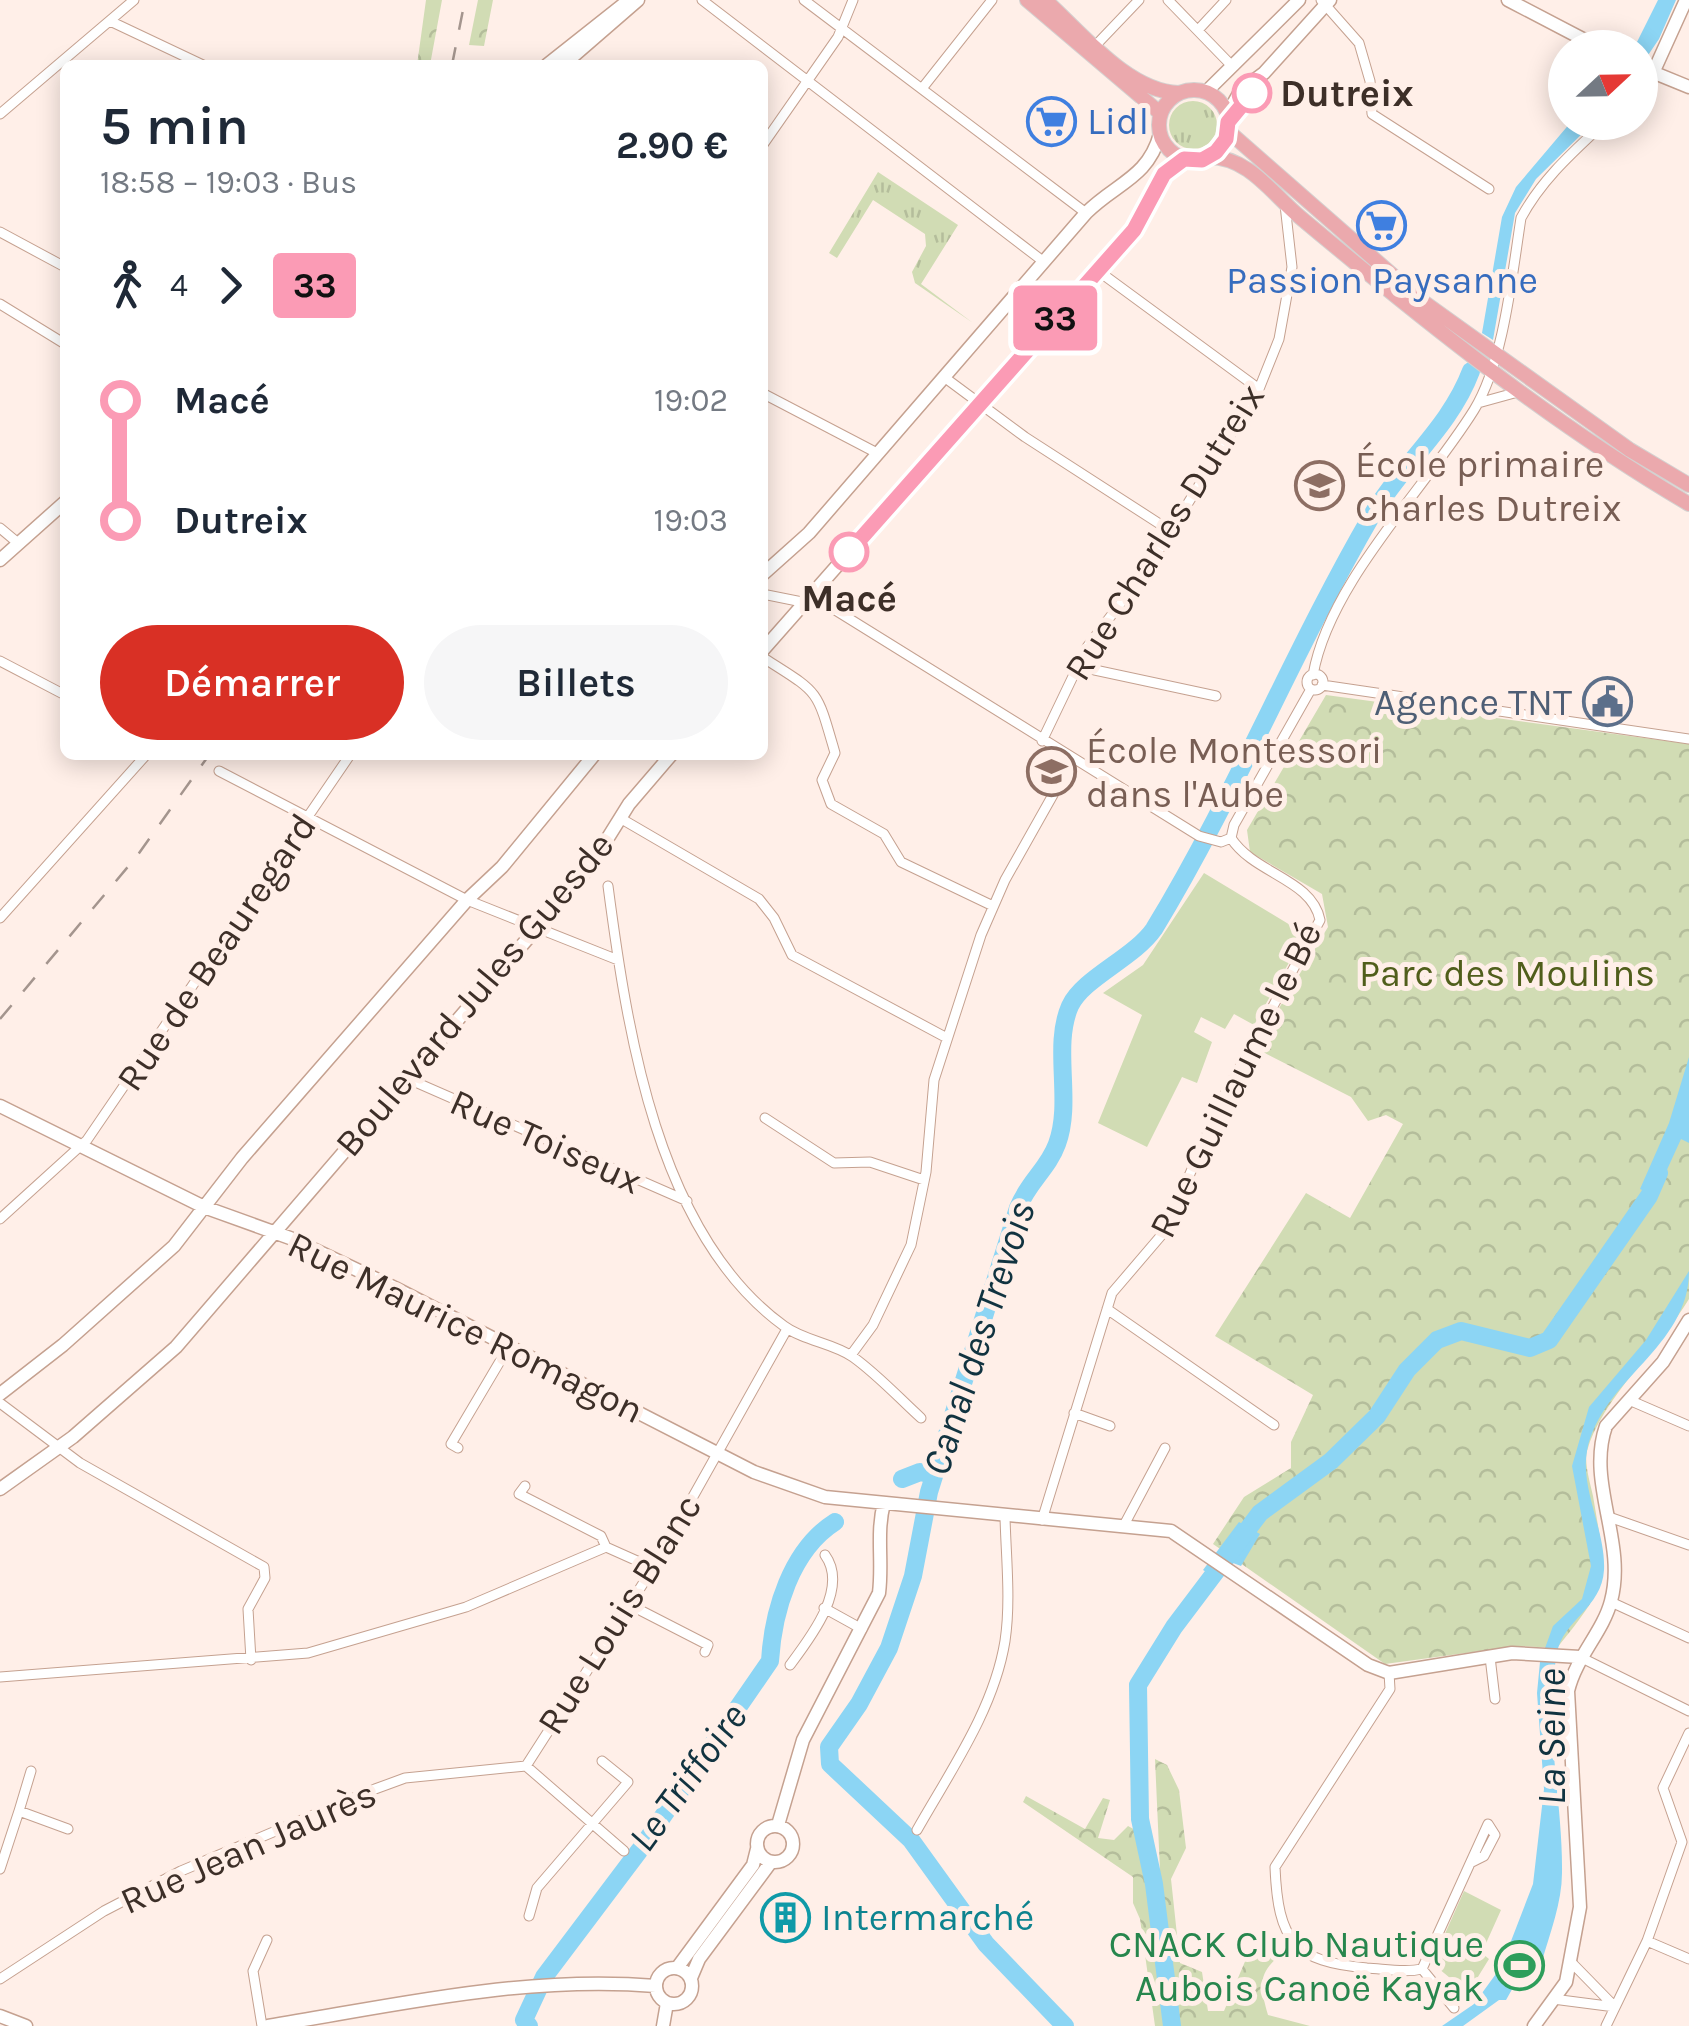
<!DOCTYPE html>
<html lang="fr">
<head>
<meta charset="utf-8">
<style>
	:root { --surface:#fff; --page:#f6f6f7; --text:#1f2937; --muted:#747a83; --accent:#d93025 }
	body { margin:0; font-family:Karla,sans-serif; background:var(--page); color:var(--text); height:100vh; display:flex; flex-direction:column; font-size:38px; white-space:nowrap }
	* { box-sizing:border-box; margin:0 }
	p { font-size:32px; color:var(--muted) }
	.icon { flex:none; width:55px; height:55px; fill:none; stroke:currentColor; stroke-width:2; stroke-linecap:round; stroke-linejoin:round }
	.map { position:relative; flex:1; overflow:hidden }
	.side { position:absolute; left:60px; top:60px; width:708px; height:700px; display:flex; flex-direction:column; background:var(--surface); border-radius:15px; box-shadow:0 5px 25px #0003 }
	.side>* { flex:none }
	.badge { padding:0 20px; border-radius:8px; font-size:35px; line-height:65px }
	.needle { width:65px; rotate:68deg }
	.buttons { position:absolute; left:1548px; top:30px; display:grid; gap:20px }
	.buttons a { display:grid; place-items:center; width:110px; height:110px; border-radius:50%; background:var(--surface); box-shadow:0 5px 25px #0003; font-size:50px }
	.map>.badge { position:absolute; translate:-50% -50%; box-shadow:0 0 0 5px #fff }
	.legs { display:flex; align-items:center; gap:15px; height:110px; padding:0 40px; font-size:32px }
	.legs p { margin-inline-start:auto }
	.headline { display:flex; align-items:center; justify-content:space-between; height:170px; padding:0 40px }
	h1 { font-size:55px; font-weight:600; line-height:75px }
	.primary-button { display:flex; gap:20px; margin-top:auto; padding:20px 40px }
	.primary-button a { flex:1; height:115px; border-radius:60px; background:var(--accent); color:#fff; font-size:40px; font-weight:600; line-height:115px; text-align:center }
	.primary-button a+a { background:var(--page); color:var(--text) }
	ul { padding:0 40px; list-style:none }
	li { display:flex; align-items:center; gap:35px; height:120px; font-size:38px }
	li i { display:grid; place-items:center; width:15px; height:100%; margin:0 12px; background:currentColor }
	li i::after { content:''; width:25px; height:25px; margin:-12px; border:8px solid; border-radius:50%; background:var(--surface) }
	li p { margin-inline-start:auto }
	li:first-child i { background:linear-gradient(#0000 50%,currentColor 0) }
	li:last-child i { background:linear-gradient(currentColor 50%,#0000 0) }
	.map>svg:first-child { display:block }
	.grass { fill:url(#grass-tufts) }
	.forest { fill:url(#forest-crowns) }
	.garden { fill:#d1dcb4 }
	.water { fill:#8cd5f4 }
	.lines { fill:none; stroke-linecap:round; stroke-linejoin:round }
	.river { stroke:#8cd5f4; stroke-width:18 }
	.street-casing { stroke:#c5a190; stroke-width:11 }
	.secondary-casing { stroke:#c5a190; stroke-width:15 }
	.primary-casing { stroke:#d4d1d0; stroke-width:16 }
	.street { stroke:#fff; stroke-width:9 }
	.secondary { stroke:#fff; stroke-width:12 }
	.primary { stroke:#eba9ad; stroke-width:14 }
	.rail { stroke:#a4958e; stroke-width:2.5; stroke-dasharray:18 18; stroke-linecap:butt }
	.line-1-casing { stroke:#fff; stroke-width:22 }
	.line-1 { stroke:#fb9bb5; stroke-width:15 }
	.stop-1-dot { fill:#fff; stroke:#fb9bb5; stroke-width:5 }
	.labels { text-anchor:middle; stroke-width:10; stroke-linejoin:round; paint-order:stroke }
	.stop-label { font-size:38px; font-weight:bold; fill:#3d2f28; stroke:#ffefe8; text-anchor:start }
	.shop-label { font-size:38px; fill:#366cbe; stroke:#ffefe8; text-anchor:start }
	.education-label { font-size:38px; fill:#785e54; stroke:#ffefe8; text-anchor:start }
	.street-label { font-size:38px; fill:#3d2f28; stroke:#ffefe8 }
	.service-label { font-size:38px; fill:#4e5e75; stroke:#ffefe8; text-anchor:end }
	.park-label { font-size:38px; fill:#505e1b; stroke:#ffefe8 }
	.culture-label { font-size:38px; fill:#0d838f; stroke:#ffefe8; text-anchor:start }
	.leisure-label { font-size:38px; fill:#27864d; stroke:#ffefe8; text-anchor:end }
	.water-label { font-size:40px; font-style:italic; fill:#113340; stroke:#ffefe8 }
</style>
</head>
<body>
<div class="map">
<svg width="1689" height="2026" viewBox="0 0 1689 2026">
	<defs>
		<pattern id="grass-tufts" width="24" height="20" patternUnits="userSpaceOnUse" patternTransform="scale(2.5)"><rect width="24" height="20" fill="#d1dcb4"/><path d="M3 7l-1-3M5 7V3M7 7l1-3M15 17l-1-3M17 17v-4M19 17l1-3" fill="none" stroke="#b4bd9b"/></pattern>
		<pattern id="forest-crowns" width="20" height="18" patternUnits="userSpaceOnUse" patternTransform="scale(2.5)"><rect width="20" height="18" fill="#d1dcb4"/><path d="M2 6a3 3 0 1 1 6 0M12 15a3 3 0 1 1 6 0" fill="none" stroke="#b4bd9b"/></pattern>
	</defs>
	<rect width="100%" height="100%" fill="#ffefe8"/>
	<path class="grass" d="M1169 125a24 24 0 1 1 48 0a24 24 0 1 1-48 0Z
		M878 172 958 225 921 284 973 323 915 283 912 272 926 246 925 234 873 200 837 258 829 253Z"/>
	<path class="forest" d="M426 0H442L430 65H417Z
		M478 0H493L484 46 469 45Z
		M1326 695 1689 744V1299C1660 1347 1601 1400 1587 1451 1584 1463 1590 1482 1593 1496 1607 1580 1612 1580 1557 1648L1517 1646 1385 1664 1213 1544 1244 1497 1291 1468V1442L1313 1395 1215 1336 1306 1193 1350 1218 1403 1124 1386 1115 1368 1121 1351 1097 1255 1048 1328 927 1322 894 1250 852 1247 830Z
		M1155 1759 1167 1765 1179 1790 1186 1848 1171 1879 1180 1963 1202 1972 1208 2011H1224L1252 1945 1274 1936 1288 1949C1259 1971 1258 1980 1268 2015L1310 2026H1177L1161 1893Z
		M1026 1796 1085 1829 1103 1798 1110 1800 1098 1838 1114 1840 1128 1826 1139 1832 1168 2026H1155L1140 1919 1133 1903V1877L1023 1802Z"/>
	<path class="garden" d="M1204 873 1305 934 1254 1025 1234 1014 1225 1029 1201 1017 1194 1032 1212 1042 1197 1083 1182 1077 1147 1147 1098 1123 1142 1015 1103 993 1143 965Z
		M1464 1891 1501 1910 1483 1950 1477 1949 1489 1959 1468 1993 1432 1963Z"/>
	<path class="water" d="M1658 0H1676L1659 39 1640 67V48H1634Z
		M1571 122 1593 123 1536 179 1515 213 1493 340 1482 333 1502 217 1516 187Z
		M1689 1057V1143L1681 1139 1655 1196 1640 1189 1669 1123Z
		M1689 1271C1689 1348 1601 1379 1587 1451 1580 1489 1606 1531 1604 1570 1602 1608 1563 1620 1557 1653 1543 1725 1563 1801 1562 1873 1562 1902 1550 1933 1542 1961H1536L1528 1981 1519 1977 1506 2000H1499L1463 2026H1442L1474 2004 1501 1967 1533 1884 1544 1789 1537 1693 1540 1662 1553 1626 1582 1599 1591 1566 1572 1466 1589 1407 1646 1340Z
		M1239 1522 1260 1534 1241 1566 1233 1563 1219 1580 1203 1570Z"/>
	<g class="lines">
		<path class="river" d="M902 1479 920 1472 934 1475
			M529 2026 524 2020 544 1977 639 1851 770 1661C773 1611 791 1550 835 1522
			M1065 2026 986 1944 911 1840 830 1764 829 1747 859 1704 889 1648 913 1576 929 1492 1018 1208C1028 1182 1048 1169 1057 1144 1073 1101 1052 1047 1070 1006 1083 978 1134 958 1154 929 1236 794 1293 651 1372 515 1402 464 1450 427 1471 371
			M1172 2026 1154 1884 1140 1819 1138 1685 1174 1627 1260 1513 1331 1461 1377 1416 1407 1370 1437 1340 1461 1331 1530 1348 1549 1340 1649 1196 1659 1173"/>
		<defs>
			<path id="street" d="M702 0 1044 262
				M804 0 1086 213
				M1168 0 1232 66
				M1321 0 1359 43 1370 81 1372 114 1489 189
				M110 21 203 65
				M1199 29 1226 0
				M1096 45 1139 0
				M924 86 992 0
				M1640 89 1653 73
				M0 114 134 0
				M762 146 838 37 853 0
				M0 232 65 267
				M1097 270 1259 389
				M0 304 65 344
				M944 377 1025 437 1169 530
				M762 393 877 453
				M1478 403 1518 392
				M0 528 18 543
				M762 594 832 608 1199 836 1221 842 1231 838
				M762 657C820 694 816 687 835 753L822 780 831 804 884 834 901 862 993 906
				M0 661 65 695
				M1076 666 1216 696
				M1307 682a8 8 0 1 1 16 0a8 8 0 1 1-16 0Z
				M1313 675C1329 583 1425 489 1474 410 1504 361 1512 275 1521 218 1542 179 1573 152 1605 122
				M1322 685 1689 739
				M1042 741 1087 647 1147 569 1259 389 1279 339 1292 267 1285 205
				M219 771 467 900 618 960
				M620 818 759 899 774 918 792 955 947 1038
				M1231 838 1234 825 1311 689
				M608 886C627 1030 657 1234 784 1326 804 1341 833 1343 853 1357 878 1375 899 1398 921 1418
				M0 918 146 755
				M406 1078 687 1201
				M765 1118 834 1163 870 1162 924 1180
				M0 1219 87 1140 350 755
				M1107 1309 1274 1425
				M851 1355 873 1325 911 1245 926 1172 934 1080 981 935 1005 880 1072 761
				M1629 1400 1689 1426
				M0 1403 80 1463 264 1567 265 1578 248 1609 251 1660
				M1074 1413 1110 1426
				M458 1448 451 1444 509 1346
				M525 1486 519 1494 601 1536 606 1547
				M1609 1517 1689 1545
				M1042 1520 1112 1293 1165 1231 1223 1098 1320 920C1312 879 1254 874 1231 838
				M1123 1527 1165 1448
				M1611 1602 1689 1638
				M630 1605 708 1645 705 1652
				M824 1608 862 1629
				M1490 1657 1495 1699
				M1580 1657 1689 1711
				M790 1665C811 1637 849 1588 825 1555
				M1389 1673 1390 1689 1275 1867C1278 1941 1294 1962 1367 1968 1385 1969 1405 1973 1422 1969L1454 2008
				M0 1677 308 1653 466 1607 606 1547 653 1568
				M526 1766 624 1851
				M19 1811 31 1771
				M917 1830C951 1770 994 1709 1005 1641 1011 1601 1006 1557 1005 1517
				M0 1869 19 1811 68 1829
				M529 1916 537 1888 628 1782 602 1761
				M1647 1941 1689 1959
				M1422 1969 1488 1824 1495 1835 1484 1856 1472 1862
				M0 1979 104 1911 181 1871 375 1789 405 1778 526 1766 653 1568 787 1329
				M1553 1999 1615 2007 1570 1961
				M262 2026 253 1971 267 1940
				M1606 2026 1647 1941 1682 1842 1663 1788 1689 1733"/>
			<path id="secondary" d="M1508 0 1600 48
				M547 65 629 0
				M563 65 638 0
				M1640 67 1689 87
				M1653 73 1686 0
				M1206 92 1299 0
				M1227 115 1241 90 1264 73 1330 0
				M0 560 65 502
				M762 575 809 533 1086 213C1116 183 1148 178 1160 134
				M762 651 1133 230 1164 174 1184 159
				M0 1106 204 1207 290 1238 395 1288 754 1472 825 1497 1171 1531 1368 1665 1389 1673 1512 1653 1580 1657
				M0 1394 63 1345 174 1246 242 1158 467 900 502 867 594 755
				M0 1489 73 1437 176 1347 591 865 629 804 671 755
				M778 1825 803 1740 879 1593C883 1562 876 1533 884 1503
				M757 1844a18 18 0 1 1 36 0a18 18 0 1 1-36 0Z
				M656 1986a18 18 0 1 1 36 0a18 18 0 1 1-36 0Z
				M677 1968 753 1865 757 1849
				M691 1978 699 1959 771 1862
				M0 2016 26 2026
				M268 2026C397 2005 525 1975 656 1986
				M663 2026 667 2003
				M1534 2026 1566 1982 1580 1907 1568 1691C1576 1657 1603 1632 1611 1601 1627 1542 1586 1483 1606 1426L1663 1362 1689 1320"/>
			<path id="primary" d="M1027 0 1160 113
				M1045 0C1081 32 1128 92 1179 93
				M1159 125a35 35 0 1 1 70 0a35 35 0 1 1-70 0Z
				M1228 131 1422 301 1630 450 1689 485
				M1209 157C1249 157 1272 194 1301 218 1424 321 1551 423 1689 504"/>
		</defs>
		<use href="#street" class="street-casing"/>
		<use href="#secondary" class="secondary-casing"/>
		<use href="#primary" class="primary-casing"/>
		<use href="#street" class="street"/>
		<use href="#secondary" class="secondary"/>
		<use href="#primary" class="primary"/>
		<path class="rail" d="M452 65 465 0
			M0 1019 137 856 209 755"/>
	</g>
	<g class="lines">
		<defs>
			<path id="line-1" d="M849 552 1134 230 1164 174 1184 159 1202 160 1216 152 1226 139 1228 122 1252 93"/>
		</defs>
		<use href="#line-1" class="line-1-casing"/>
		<use href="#line-1" class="line-1"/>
	</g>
	<defs>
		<symbol id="supermarket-ring" viewBox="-11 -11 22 22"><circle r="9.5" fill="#ffefe8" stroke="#3f7fe0" stroke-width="1.5"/><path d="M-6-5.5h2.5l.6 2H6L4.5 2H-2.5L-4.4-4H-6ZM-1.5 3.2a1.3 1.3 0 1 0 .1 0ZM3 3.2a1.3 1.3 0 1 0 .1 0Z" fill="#3f7fe0"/></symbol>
		<symbol id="school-ring" viewBox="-11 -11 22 22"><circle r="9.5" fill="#ffefe8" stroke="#8d6e63" stroke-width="1.5"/><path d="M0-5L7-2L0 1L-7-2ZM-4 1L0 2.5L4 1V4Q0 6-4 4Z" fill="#8d6e63"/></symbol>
		<symbol id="civic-ring" viewBox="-11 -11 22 22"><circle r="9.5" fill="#ffefe8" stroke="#5c6f8a" stroke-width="1.5"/><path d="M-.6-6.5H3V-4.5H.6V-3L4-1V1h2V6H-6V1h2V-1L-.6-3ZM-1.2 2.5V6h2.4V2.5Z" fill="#5c6f8a"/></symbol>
		<symbol id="building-ring" viewBox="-11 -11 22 22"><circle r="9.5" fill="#ffefe8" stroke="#0f9aa8" stroke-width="1.5"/><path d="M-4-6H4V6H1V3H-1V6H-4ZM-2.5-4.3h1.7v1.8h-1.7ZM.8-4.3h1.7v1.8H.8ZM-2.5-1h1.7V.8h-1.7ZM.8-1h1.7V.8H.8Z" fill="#0f9aa8"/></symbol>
		<symbol id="stadium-ring" viewBox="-11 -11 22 22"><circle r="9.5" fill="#ffefe8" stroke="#2e9e5b" stroke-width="1.5"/><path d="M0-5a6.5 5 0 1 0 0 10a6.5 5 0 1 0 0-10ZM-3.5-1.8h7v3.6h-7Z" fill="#2e9e5b"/></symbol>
	</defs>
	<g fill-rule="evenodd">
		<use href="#supermarket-ring" x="1024" y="94" width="55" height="55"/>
		<use href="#supermarket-ring" x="1354" y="198" width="55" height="55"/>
		<use href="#school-ring" x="1292" y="458" width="55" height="55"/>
		<use href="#civic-ring" x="1580" y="674" width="55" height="55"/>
		<use href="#school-ring" x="1024" y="744" width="55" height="55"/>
		<use href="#building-ring" x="758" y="1890" width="55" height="55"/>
		<use href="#stadium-ring" x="1492" y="1938" width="55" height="55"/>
	</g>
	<g class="stop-1-dot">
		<circle cx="1252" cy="93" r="18"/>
		<circle cx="849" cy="552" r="18"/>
	</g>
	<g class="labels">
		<g class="stop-label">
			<text x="1280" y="106">Dutreix</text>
			<text x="849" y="611" text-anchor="middle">Macé</text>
		</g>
		<g class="shop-label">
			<text x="1087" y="134">Lidl</text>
			<text x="1382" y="293" text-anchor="middle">Passion Paysanne</text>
		</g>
		<g class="education-label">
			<text x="1355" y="477">École primaire<tspan x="1355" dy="44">Charles Dutreix</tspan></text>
			<text x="1086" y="763">École Montessori<tspan x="1086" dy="44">dans l'Aube</tspan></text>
		</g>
		<g class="street-label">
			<text transform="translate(1164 532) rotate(-58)" y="13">Rue Charles Dutreix</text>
			<text transform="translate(216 952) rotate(-56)" y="13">Rue de Beauregard</text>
			<text transform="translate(474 994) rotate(-50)" y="13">Boulevard Jules Guesde</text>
			<text transform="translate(1235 1080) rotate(-64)" y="13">Rue Guillaume le Bé</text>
			<text transform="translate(546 1141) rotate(24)" y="13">Rue Toiseux</text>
			<text transform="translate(466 1327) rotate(26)" y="13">Rue Maurice Romagon</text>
			<text transform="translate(619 1614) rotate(-58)" y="13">Rue Louis Blanc</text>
			<text transform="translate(248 1847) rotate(-24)" y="13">Rue Jean Jaurès</text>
		</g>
		<g class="service-label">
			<text x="1572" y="715">Agence TNT</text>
		</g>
		<g class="park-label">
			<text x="1507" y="986">Parc des Moulins</text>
		</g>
		<g class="culture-label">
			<text x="821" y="1930">Intermarché</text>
		</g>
		<g class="leisure-label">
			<text x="1484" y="1957">CNACK Club Nautique<tspan x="1484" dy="44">Aubois Canoë Kayak</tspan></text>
		</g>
		<g class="water-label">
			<text transform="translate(978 1338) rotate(-72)" y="14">Canal des Trevois</text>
			<text transform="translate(1551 1737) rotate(-90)" y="14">La Seine</text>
			<text transform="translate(687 1777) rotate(-54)" y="14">Le Triffoire</text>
		</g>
	</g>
</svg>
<div class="buttons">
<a><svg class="needle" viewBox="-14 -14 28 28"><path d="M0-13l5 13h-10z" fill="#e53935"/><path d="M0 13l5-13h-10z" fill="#747a83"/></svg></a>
</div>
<b class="badge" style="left:1055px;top:318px;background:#fb9bb5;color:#111">33</b>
<section class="side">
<div class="headline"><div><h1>5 min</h1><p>18:58 – 19:03 · Bus</p></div><b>2.90 €</b></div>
<div class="legs"><svg class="icon" aria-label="walk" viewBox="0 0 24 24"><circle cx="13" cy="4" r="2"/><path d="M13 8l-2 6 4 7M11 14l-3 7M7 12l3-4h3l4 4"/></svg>4<svg class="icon" aria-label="forward" viewBox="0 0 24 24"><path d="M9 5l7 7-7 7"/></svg><b class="badge" style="background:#fb9bb5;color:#111">33</b></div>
<ul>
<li><i style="color:#fb9bb5"></i><b>Macé</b><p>19:02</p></li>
<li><i style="color:#fb9bb5"></i><b>Dutreix</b><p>19:03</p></li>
</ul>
<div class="primary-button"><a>Démarrer</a><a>Billets</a></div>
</section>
</div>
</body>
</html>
